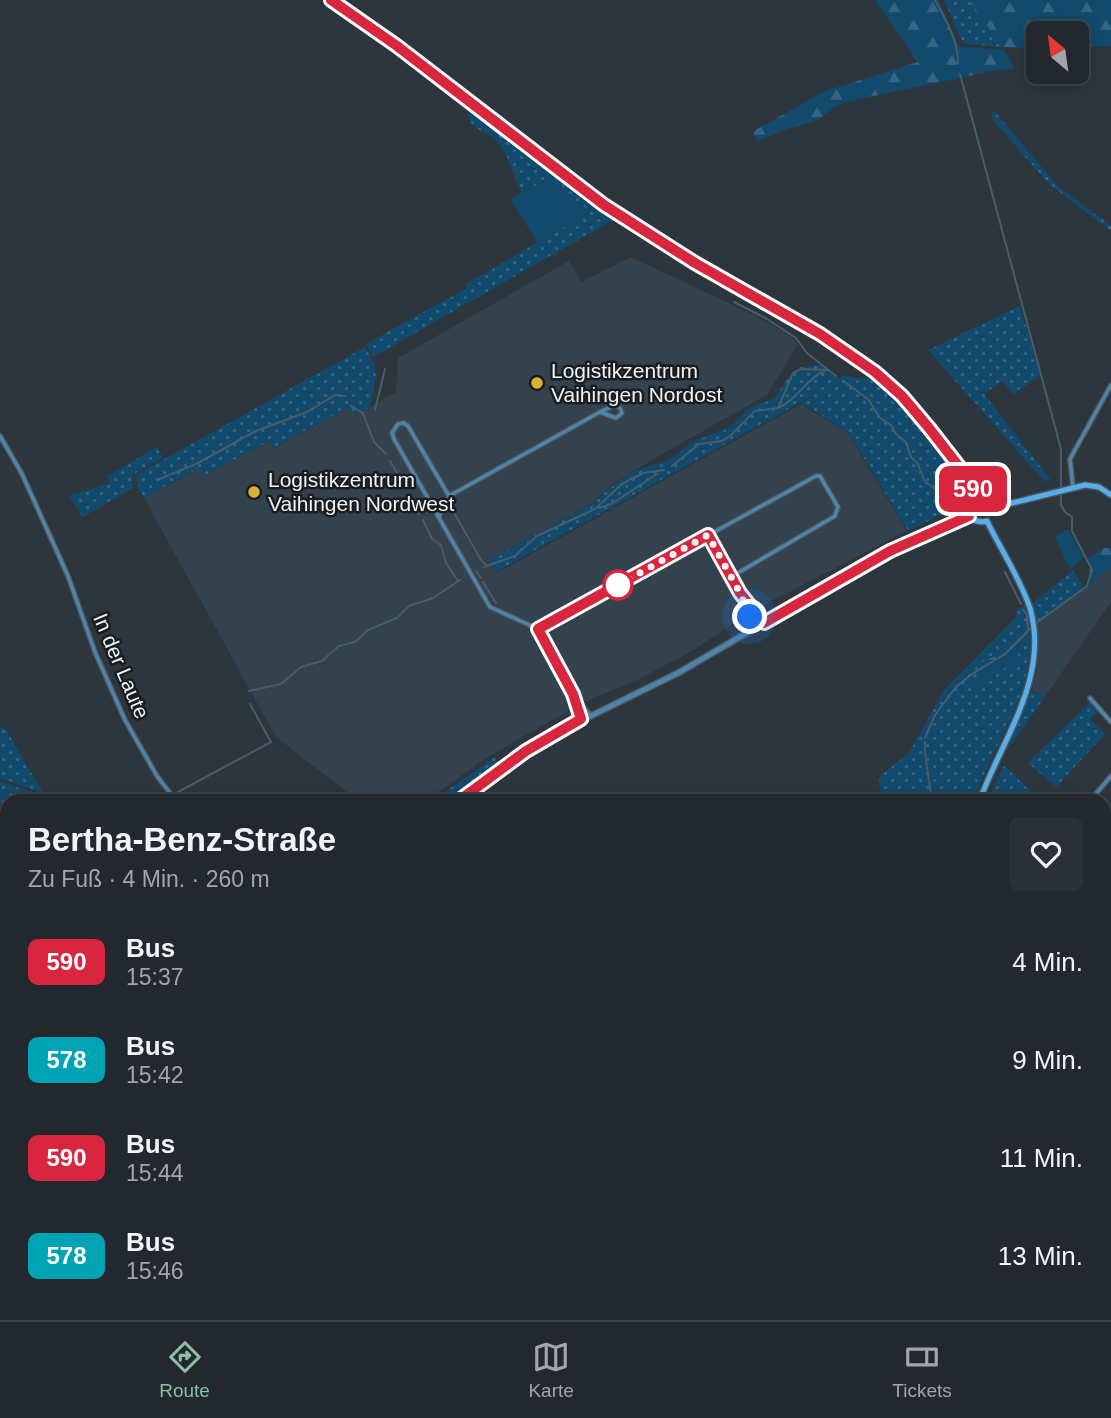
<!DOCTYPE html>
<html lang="de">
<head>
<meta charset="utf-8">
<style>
	:root { --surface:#22282e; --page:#2a3036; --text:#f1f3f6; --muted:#a2a6aa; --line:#3f444a; --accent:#8abfa5 }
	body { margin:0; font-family:Arial,sans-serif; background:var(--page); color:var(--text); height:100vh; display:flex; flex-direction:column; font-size:26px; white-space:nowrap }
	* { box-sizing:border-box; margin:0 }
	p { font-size:23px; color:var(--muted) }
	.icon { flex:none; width:38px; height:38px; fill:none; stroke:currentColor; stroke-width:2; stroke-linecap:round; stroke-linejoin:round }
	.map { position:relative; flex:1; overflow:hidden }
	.details { position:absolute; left:0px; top:794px; width:1111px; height:527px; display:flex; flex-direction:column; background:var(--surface); border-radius:21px 21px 0 0; box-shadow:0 4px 18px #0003,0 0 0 2px var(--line) }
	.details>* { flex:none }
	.badge { padding:0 14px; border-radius:10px; font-size:24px; line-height:46px }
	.needle { width:46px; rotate:331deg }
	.tools { position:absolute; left:1026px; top:21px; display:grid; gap:14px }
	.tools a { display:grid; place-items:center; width:63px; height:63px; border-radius:10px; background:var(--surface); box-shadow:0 4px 18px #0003,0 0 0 2px var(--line); font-size:35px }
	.you { position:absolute; width:35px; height:35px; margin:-18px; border:5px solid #fff; border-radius:50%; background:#1a73e8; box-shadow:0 0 0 10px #1a73e833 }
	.map>.badge { position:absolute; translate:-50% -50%; box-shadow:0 0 0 4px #fff }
	.round { display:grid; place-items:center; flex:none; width:74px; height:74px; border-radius:10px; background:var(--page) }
	.summary { display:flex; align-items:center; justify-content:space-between; height:119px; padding:0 28px }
	h1 { font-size:33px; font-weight:800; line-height:52px }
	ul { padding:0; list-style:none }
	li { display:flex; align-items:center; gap:21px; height:98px; padding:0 28px }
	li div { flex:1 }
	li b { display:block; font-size:26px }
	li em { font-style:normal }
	li .badge { min-width:77px; font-weight:700; text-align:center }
	.tabs { display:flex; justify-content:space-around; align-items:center; height:98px; border-top:2px solid var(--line); background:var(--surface); font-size:19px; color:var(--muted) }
	.tabs a { display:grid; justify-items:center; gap:4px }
	.tabs .active { color:var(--accent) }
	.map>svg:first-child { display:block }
	.built { fill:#33424c }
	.grass { fill:url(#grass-dots) }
	.forest { fill:url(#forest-firs) }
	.green { fill:#114a6c }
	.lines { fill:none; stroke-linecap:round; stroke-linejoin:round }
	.stream { stroke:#485d6a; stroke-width:2 }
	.minor-casing { stroke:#4c545b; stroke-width:6 }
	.tertiary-casing { stroke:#4c545b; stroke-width:8 }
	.secondary-casing { stroke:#4c545b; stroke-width:8 }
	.minor { stroke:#4f83a8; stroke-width:3.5 }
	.tertiary { stroke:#4f83a8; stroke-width:5 }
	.secondary { stroke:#56afea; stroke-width:5 }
	.rail { stroke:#d1d8dc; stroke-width:2; stroke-dasharray:12 12; stroke-linecap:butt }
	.line-casing { stroke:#fff; stroke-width:16 }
	.line { stroke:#d7263d; stroke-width:10 }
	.walk { stroke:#edf3f7; stroke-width:7; stroke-dasharray:0 12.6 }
	.poi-dot { fill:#dbb333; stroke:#191d20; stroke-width:2.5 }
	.stop-dot { fill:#fff; stroke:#d7263d; stroke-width:3.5 }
	.labels { text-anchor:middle; stroke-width:5; stroke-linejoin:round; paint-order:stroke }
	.poi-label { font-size:21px; fill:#edf3f7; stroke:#191d20; text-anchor:start }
	.street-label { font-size:21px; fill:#edf3f7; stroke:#191d20 }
</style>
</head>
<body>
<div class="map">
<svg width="1111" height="1320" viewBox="0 0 1111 1320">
	<defs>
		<pattern id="grass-dots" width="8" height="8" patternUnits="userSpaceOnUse" patternTransform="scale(1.75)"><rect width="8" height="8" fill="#114a6c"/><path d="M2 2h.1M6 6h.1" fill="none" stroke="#346582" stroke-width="1.8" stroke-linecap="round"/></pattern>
		<pattern id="forest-firs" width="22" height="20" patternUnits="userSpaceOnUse" patternTransform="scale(1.75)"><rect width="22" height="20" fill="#114a6c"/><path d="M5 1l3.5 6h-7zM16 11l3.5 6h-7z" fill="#346582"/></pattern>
	</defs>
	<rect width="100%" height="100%" fill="#2d363d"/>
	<path class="built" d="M631 257 754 315 788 334 798 344 767 395 655 458 615 483 594 502 490 560 497 573 801 404 848 433 907 531 758 608 687 654 637 680 591 699 543 725 480 762 427 801 360 802 276 737 144 498 201 468 206 475 269 441 274 448 349 407 355 416 396 392 398 358 569 261 581 282Z
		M1111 566V602L1046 695 1032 691 1037 668 1036 624 1098 578Z
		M0 882 3 887 7 885V965L0 969Z"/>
	<path class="grass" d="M944 0H969L1002 47 966 44 962 41Z
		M472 109 615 219 373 357 366 344 467 288 466 284 590 212 553 183 546 181 521 193C513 174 510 156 496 141 486 129 471 132 468 115Z
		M992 112H995L1057 185 1111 226V231L1049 184 993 120Z
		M1020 306 1040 375 1013 395 1003 381 984 394 1050 479 1045 482 928 350Z
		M365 347C382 375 375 377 370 407L355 416 349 407 273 448 269 441 206 475 200 468 144 498 138 488 136 475Z
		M821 365 838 379 844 375 857 378H877L914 413 960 471 963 482 958 489 960 500 957 507 908 531 849 433 802 403 817 393 496 572 490 560 595 502 606 491 634 471 667 461 696 440 729 428 749 408 775 398 787 379 801 367Z
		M157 447 163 458 132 475 133 488 83 517 69 496 110 483 106 477Z
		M1073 570 1081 583V589L1036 624 1035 615 1028 618C1039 694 996 734 974 801H882L879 784 880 776 909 753 944 690 1014 619 1017 614 1016 609 1032 604Z
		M1032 691 1046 695 1012 744 1008 740Z
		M1091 701 1099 710 1090 719 1105 734 1056 787 1028 763Z
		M4 726 43 793 0 778V729Z
		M495 757 499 764 448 801H432Z
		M1003 766 1007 768 1041 801H988Z
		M0 781 58 801 7 802V805L0 803Z
		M7 965V1070L0 1074V969Z"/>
	<path class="forest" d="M875 0H939L959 47 1004 50 1015 69H1003L850 101 834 107 818 120 784 130 758 141 752 132 825 91 918 62Z
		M969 0H1111V46L1076 47V33H1038V49L1002 47Z
		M1104 548H1111V566L1088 586 1090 567 1086 559Z
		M1019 645 1017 667H1007L974 686 972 678 980 663Z"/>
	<path class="green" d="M546 181 553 183 591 212 535 244 536 240 510 199Z
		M1068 529 1084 557 1070 570 1055 536Z"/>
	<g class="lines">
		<path class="stream" d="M935 0C946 21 958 39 958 63
			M960 74 1061 449V505L1065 512 1072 517V531L1092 570 1087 586 1035 624
			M734 302 767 319 796 338 807 353 836 376
			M846 383 868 399 880 418 891 425 896 434 906 442 911 457 918 464 925 482 940 492
			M351 406 363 413 374 442 386 454
			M780 407C798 399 806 379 824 371
			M375 410 385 369
			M390 461 399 476
			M672 466 699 444 722 441 730 436 755 411 778 408 793 373 801 369 828 370
			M157 480 196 464 256 431 307 412 335 395 345 396
			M411 498 419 514
			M599 508 613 503 657 474
			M452 509 481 560 486 565
			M423 520 432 539 441 545 446 563 458 581
			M484 567 515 556 537 536 595 509 622 484 633 478 644 473 664 470
			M476 571 481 578
			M1005 572 1021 604
			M483 582 496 603
			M1023 610 1027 615 1028 629
			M249 691 281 684 301 667 322 661 339 646 355 642 368 630 397 618 409 606 433 598 460 580
			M925 738 935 715 956 687 972 674 1005 654 1031 628
			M925 742C924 762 931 781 931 802
			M176 793 271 742 250 704
			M1104 1270 1111 1267
			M793 1314V1320
			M996 1320 1007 1314"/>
		<defs>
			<path id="minor" d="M0 436 22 474 68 576 95 652 125 720 157 776 177 802
				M1073 487 1070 459 1111 385
				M449 496 408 426 404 423 398 424 392 433 394 439 490 607 538 629 574 696 581 719
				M449 496 600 412 616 418 622 413 620 408 615 405 600 412
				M439 517 449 496
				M708 535 740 593 755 628
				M742 595 764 623
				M538 629 816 476H820L838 507 835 516 731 577
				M576 698 590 715
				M1090 698 1111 722
				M1094 796 1099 802
				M1089 802 1111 776
				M1104 811 1111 823
				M1104 976 1107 963 1104 953 1111 950"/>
			<path id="tertiary" d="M457 802 506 764 542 740 678 673 872 560 969 516
				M0 1149 7 1145"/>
			<path id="secondary" d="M331 0 398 46 604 205 695 263 820 334 875 372 902 396 929 428 964 473 976 499
				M992 508 1085 485 1099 487 1111 495
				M987 521C968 526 961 504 980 499L988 502 992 508
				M979 802C1002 739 1050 678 1030 608 1020 578 1001 550 987 521
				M1093 1314 1101 1320
				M800 1320 802 1314"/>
		</defs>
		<use href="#minor" class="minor-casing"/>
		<use href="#tertiary" class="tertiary-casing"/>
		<use href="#secondary" class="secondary-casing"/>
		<use href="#minor" class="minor"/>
		<use href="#tertiary" class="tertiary"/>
		<use href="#secondary" class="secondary"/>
		<path class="rail" d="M0 807 7 809
			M0 826 7 828
			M0 845 7 847
			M1104 1121 1111 1123
			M1104 1139 1111 1140
			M1104 1160 1111 1161"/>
	</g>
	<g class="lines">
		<defs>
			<path id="line" d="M331 0 397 46 604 205 695 263 820 334 875 372 902 396 929 428 964 473 976 499 969 507V516L890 551 764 623 740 593 708 535 538 629 573 694 581 719 526 751 457 802"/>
		</defs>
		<use href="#line" class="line-casing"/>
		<use href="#line" class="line"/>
		<path class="walk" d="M618 585 708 535 740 593 750 617"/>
	</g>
	<g class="poi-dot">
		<circle cx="537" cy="383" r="7"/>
		<circle cx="254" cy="492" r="7"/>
	</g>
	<circle class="stop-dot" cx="618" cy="585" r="14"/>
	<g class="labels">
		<g class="poi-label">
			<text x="551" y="378">Logistikzentrum<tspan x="551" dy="24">Vaihingen Nordost</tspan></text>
			<text x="268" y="487">Logistikzentrum<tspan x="268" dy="24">Vaihingen Nordwest</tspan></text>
		</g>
		<g class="street-label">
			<text transform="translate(121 666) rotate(67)" y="7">In der Laute</text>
		</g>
	</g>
</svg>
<div class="tools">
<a><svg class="needle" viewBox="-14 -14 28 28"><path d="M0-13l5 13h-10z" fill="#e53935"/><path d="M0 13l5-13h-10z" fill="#a2a6aa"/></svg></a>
</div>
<div class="you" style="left:750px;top:617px"></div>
<b class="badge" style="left:973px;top:489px;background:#d7263d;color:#fff">590</b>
<section class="details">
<div class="summary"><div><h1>Bertha-Benz-Straße</h1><p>Zu Fuß · 4 Min. · 260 m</p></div><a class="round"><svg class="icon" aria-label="heart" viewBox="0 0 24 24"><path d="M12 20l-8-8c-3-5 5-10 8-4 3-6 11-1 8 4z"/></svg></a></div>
<ul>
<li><span class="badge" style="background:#d7263d;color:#fff">590</span><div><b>Bus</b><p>15:37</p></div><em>4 Min.</em></li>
<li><span class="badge" style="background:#00a3b4;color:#fff">578</span><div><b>Bus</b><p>15:42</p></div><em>9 Min.</em></li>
<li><span class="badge" style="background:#d7263d;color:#fff">590</span><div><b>Bus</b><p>15:44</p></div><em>11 Min.</em></li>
<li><span class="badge" style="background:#00a3b4;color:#fff">578</span><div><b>Bus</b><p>15:46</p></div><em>13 Min.</em></li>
</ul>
</section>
</div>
<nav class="tabs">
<a class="active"><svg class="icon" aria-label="directions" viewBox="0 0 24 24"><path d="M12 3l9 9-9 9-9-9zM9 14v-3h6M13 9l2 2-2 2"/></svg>Route</a>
<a><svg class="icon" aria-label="map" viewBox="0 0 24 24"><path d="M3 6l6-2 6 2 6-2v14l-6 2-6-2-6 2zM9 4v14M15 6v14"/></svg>Karte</a>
<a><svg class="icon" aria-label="tickets" viewBox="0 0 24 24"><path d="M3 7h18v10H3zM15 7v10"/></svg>Tickets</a>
</nav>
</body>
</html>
